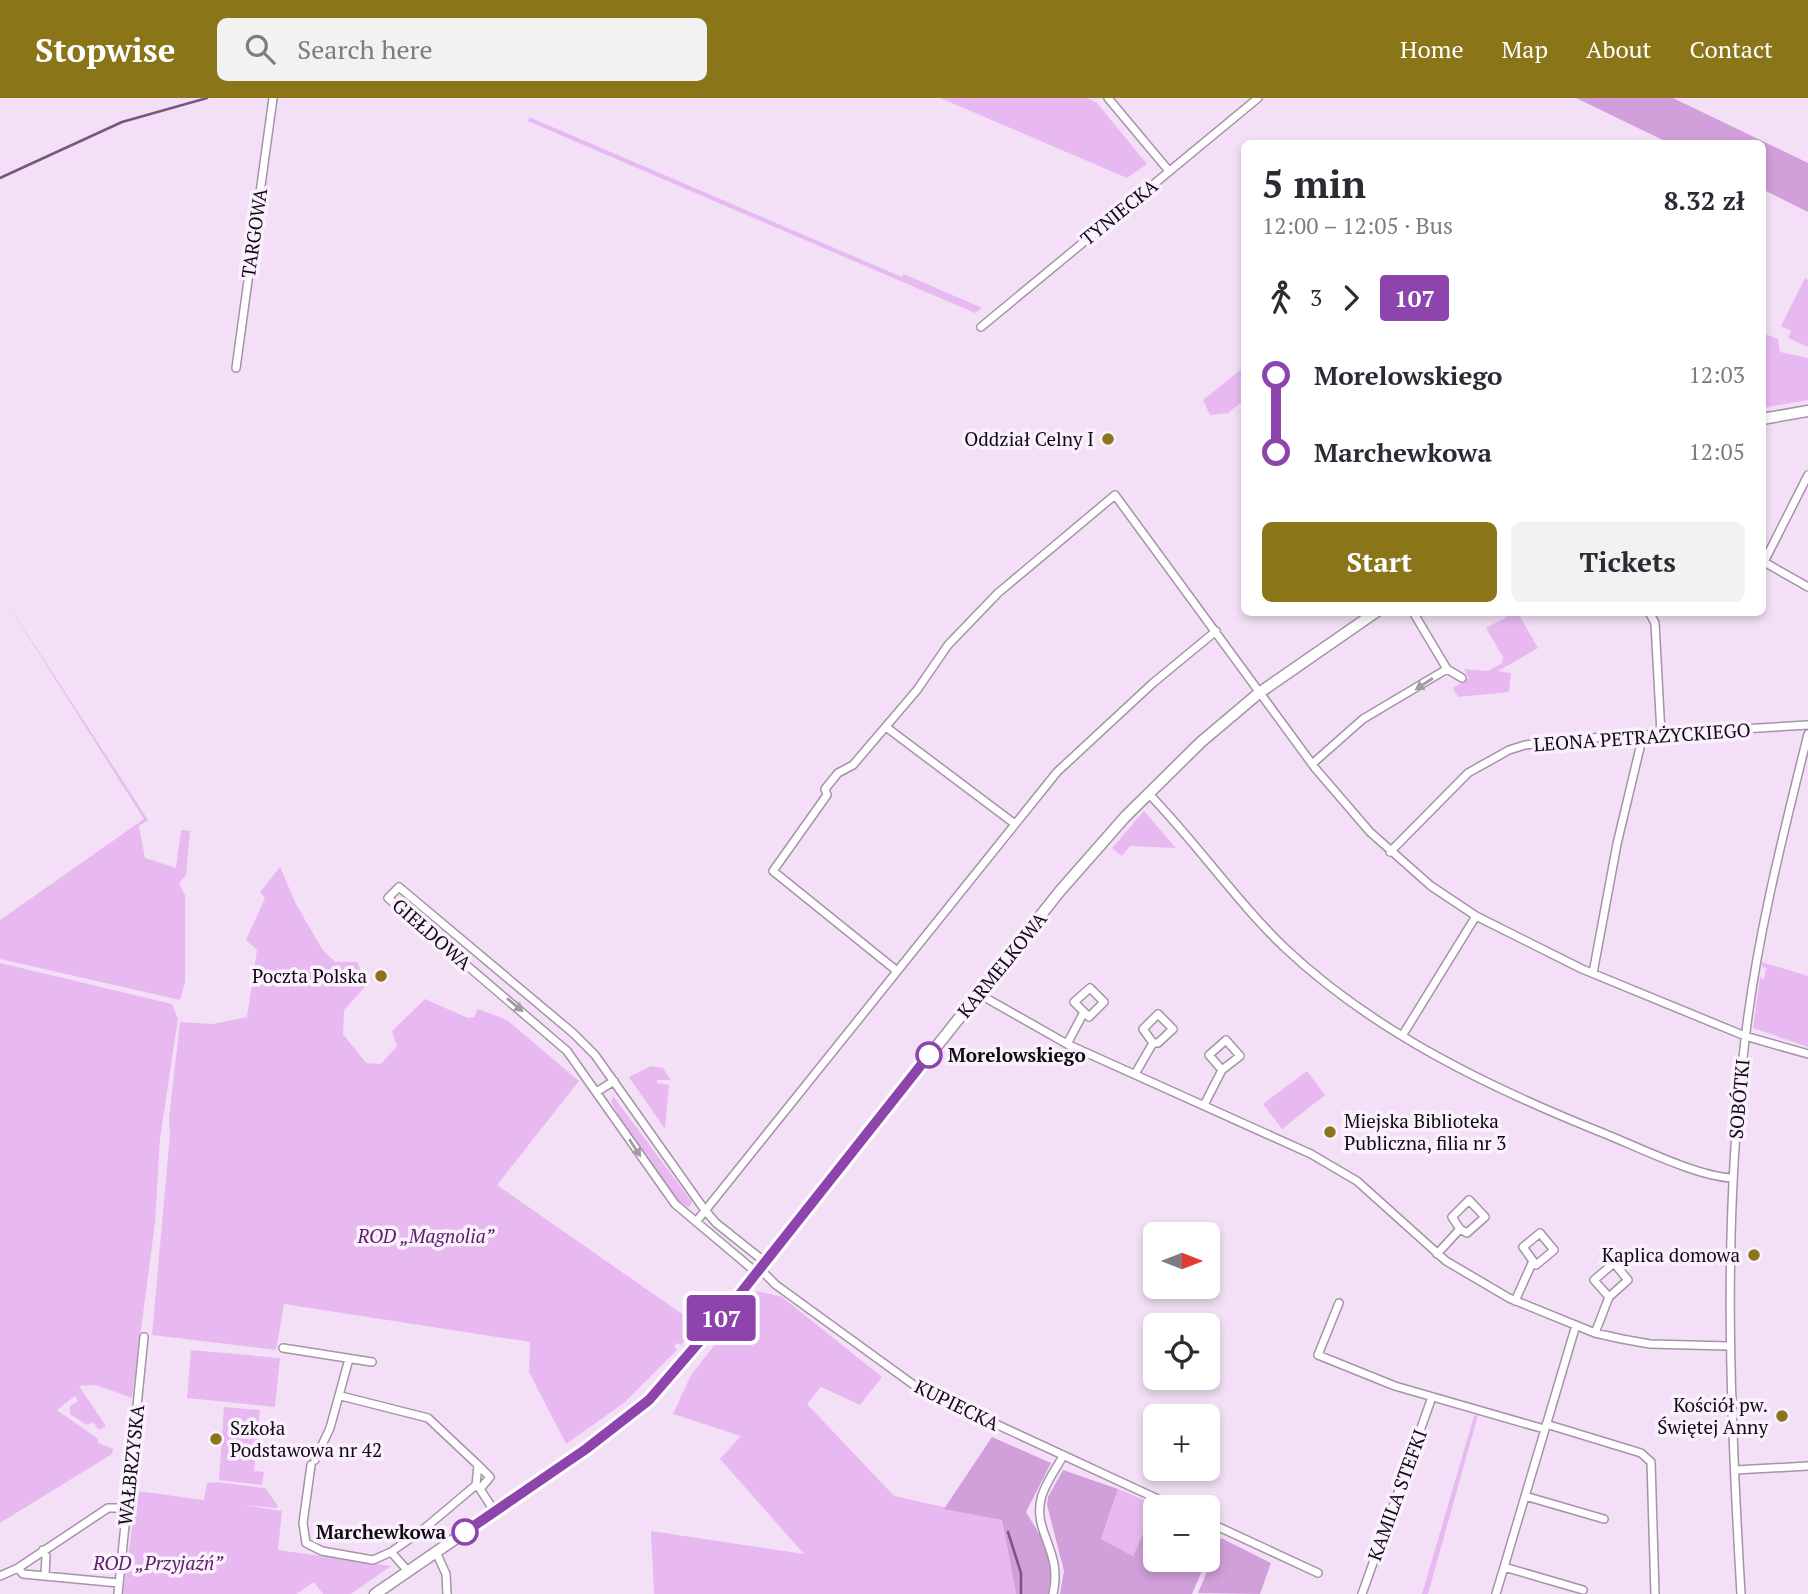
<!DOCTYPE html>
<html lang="en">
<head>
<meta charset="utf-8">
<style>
	:root { --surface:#fff; --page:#f2f2f3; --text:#2b2b33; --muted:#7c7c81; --accent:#8b7519 }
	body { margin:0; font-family:"PT Serif",serif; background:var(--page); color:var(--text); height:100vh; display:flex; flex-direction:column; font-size:26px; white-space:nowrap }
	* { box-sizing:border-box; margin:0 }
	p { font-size:23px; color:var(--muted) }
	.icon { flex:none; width:38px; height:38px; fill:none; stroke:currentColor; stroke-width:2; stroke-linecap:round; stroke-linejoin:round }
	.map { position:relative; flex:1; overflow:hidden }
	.drawer { position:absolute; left:1241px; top:42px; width:525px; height:476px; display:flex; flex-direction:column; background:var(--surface); border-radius:10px; box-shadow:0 4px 10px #0003 }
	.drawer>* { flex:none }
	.badge { padding:0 14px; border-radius:5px; font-size:24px; line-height:46px }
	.needle { width:46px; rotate:90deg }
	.tools { position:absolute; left:1143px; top:1124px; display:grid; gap:14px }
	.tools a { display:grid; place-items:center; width:77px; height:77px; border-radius:10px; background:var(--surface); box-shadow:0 4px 10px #0003; font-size:35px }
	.map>.badge { position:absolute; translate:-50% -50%; box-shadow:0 0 0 4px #fff }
	.legs { display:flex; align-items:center; gap:10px; height:77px; padding:0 21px; font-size:23px }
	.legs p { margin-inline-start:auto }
	.headline { display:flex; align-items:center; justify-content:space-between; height:119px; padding:0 21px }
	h1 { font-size:38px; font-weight:700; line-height:52px }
	.cta { display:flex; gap:14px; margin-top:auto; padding:14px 21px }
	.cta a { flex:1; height:80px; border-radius:10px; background:var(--accent); color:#fff; font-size:28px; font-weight:700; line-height:80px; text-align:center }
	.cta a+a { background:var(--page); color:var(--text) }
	ul { padding:0 21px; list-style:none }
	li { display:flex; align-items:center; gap:24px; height:77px; font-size:26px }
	li i { display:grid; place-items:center; width:10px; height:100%; margin:0 9px; background:currentColor }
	li i::after { content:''; width:18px; height:18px; margin:-9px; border:5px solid; border-radius:50%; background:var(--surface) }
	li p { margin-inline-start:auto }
	li:first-child i { background:linear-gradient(#0000 50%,currentColor 0) }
	li:last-child i { background:linear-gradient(currentColor 50%,#0000 0) }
	header { display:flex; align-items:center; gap:42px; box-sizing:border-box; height:98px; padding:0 35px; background:var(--accent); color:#fff }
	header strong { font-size:33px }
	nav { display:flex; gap:38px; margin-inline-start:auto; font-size:24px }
	.search { width:490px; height:63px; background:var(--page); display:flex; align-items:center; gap:18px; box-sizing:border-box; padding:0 24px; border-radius:10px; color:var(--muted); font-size:26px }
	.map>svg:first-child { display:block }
	.green { fill:#e8b9f1 }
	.forest { fill:#d19fda }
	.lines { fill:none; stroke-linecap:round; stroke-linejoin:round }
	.stream { stroke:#79557f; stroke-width:2.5 }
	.street-casing { stroke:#a593a8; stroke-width:10 }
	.secondary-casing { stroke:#a593a8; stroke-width:13 }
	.street { stroke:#fff; stroke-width:7 }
	.secondary { stroke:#fff; stroke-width:10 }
	.oneway { fill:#9f9d9f }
	.line-1-casing { stroke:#fff; stroke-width:16 }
	.line-1 { stroke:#8e44ad; stroke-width:10 }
	.poi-dot { fill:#8b7519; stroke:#fbf0fd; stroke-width:2.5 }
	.stop-1-dot { fill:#fff; stroke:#8e44ad; stroke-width:3.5 }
	.labels { text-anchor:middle; stroke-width:7; stroke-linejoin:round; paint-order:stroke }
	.street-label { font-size:19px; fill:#0f0910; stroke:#fbf0fd }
	.poi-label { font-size:19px; fill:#0f0910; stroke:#fbf0fd; text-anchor:end }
	.stop-label { font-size:19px; font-weight:bold; fill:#0f0910; stroke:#fbf0fd; text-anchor:start }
	.park-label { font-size:19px; font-style:italic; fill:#5b2066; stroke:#fbf0fd }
</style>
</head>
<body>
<header>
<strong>Stopwise</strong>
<div class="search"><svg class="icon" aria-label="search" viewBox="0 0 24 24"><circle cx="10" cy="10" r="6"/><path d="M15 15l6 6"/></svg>Search here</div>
<nav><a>Home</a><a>Map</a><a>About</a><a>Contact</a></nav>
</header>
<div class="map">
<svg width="1808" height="1496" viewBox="0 0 1808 1496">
	<rect width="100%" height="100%" fill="#f3e0f6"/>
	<path class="green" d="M940 0H1087L1097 5 1147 66 1127 80Z
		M529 19 902 179 904 176 982 210 975 215 558 36 528 23Z
		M1805 180 1808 182V249L1788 240 1791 233 1781 228Z
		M1762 235 1778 241 1780 254 1808 260V302L1762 310Z
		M1244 269V302L1228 315 1210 317 1203 302Z
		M0 494 148 722 139 728 145 760 176 770 181 732 190 733 186 777 179 785 185 797V884L180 902 0 861V822L144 721Z
		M1514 515H1518L1538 550 1498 573 1511 575 1509 594 1458 599 1453 590 1469 580 1464 571 1488 573 1502 565 1503 559 1486 530Z
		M1144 713 1176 750 1130 748 1122 758 1112 750Z
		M280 769 296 806 322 851 335 864H358L365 889 344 912 343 936 366 965 381 966 397 948 392 933 425 901 468 920 474 919 478 911 507 922 579 983 497 1087 698 1227 681 1247 677 1245 674 1248 677 1252 624 1305 566 1346 529 1274 530 1244 284 1206 276 1252 152 1237 170 1036 169 1020 180 924 213 926 247 919 257 852 246 842 265 800 260 794Z
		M1762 864 1808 878V949L1753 930 1760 880 1764 881 1766 870 1762 869Z
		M0 865 172 906 178 921 160 1041 155 1125 132 1300 96 1287 79 1288 106 1328 99 1332 93 1324 87 1327 70 1316V1308L78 1303 75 1298 57 1312 98 1341V1345L113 1351 112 1356 0 1425Z
		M651 968 663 970 671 982H657V985L669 987 665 1031 629 979Z
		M1307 973 1325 997 1282 1031 1263 1006Z
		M613 998 692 1104 689 1109C662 1099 627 1030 611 1004Z
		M757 1193 782 1199 882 1279 860 1307 821 1289 807 1306 894 1398 1002 1422 1016 1496H654L651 1433 804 1456 720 1361 741 1338 673 1316 691 1277Z
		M191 1252 280 1260 275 1309 187 1300Z
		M224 1309 260 1312 254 1373 264 1374 262 1387 219 1382Z
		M1478 1317 1428 1496H1422L1474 1318Z
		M217 1384 265 1390 278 1408 276 1410 243 1407 282 1413 278 1452 391 1468 351 1496H323L314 1484 296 1496H123L137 1393 204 1402 207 1385Z
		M1118 1391 1156 1407 1133 1458 1101 1441Z"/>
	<path class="forest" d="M1576 0H1673L1808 65V114L1762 91V46L1669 45Z
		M992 1339 1051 1365 1026 1414 1049 1452 1052 1473 1048 1496H1016L1002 1422 944 1411Z
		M1063 1372 1118 1391 1101 1441 1133 1458 1156 1407 1158 1409H1155V1461H1207L1192 1496H1060L1064 1473 1047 1407 1048 1399Z
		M1221 1440 1271 1465 1260 1496 1198 1495Z"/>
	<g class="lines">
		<path class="stream" d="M0 80 122 24 207 0
			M1008 1434 1021 1475V1496"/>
		<defs>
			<path id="street" d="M1108 0 1169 73
				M981 229 1258 0
				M236 270 273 0
				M1808 377 1764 464 1808 489
				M1649 514 1655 525 1661 636
				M1447 571 1462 580
				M886 629 1015 726
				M1312 666 1363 621 1447 571 1413 514
				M1148 695C1196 744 1235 802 1285 850 1374 934 1490 990 1603 1035 1638 1049 1696 1078 1732 1080
				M1390 754 1468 675 1509 652 1525 647 1591 640 1808 627
				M897 873 773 773 827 697 825 691 838 675 853 667 917 592 948 547 998 495 1115 397 1315 670 1370 734 1431 788 1476 818 1582 871 1745 938 1808 956
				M1593 875 1617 746 1643 637
				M979 896 1067 946 1311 1056 1357 1083 1446 1163 1509 1200 1595 1235 1622 1241 1650 1246 1728 1248
				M1402 938 1476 818
				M1067 946 1084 914 1089 919 1104 904 1090 890 1074 904 1084 914
				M1135 976 1153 945H1158L1173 931 1158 916 1143 931 1153 945
				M598 993 614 983
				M1204 1007 1222 972 1240 958 1226 942 1209 957 1222 972
				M696 1124 1057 674 1153 585 1216 533
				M1437 1156 1460 1131 1467 1135 1485 1119 1469 1102 1452 1119 1460 1131
				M760 1171 776 1187 918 1290 1175 1409
				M757 1175 675 1106 567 953 388 800 399 789 573 935 595 957 704 1111 716 1125 765 1164
				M1515 1203 1533 1163 1536 1167 1554 1152 1540 1135 1523 1149 1533 1163
				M1339 1205 1318 1257 1395 1288 1544 1331
				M1595 1235 1609 1199 1628 1182 1614 1165 1594 1182 1609 1199
				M283 1250 372 1264
				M341 1298 428 1320 478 1367 476 1387
				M1546 1326 1641 1355 1651 1364 1655 1496
				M315 1362 330 1330 349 1261
				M311 1367 303 1425 306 1445 322 1453 373 1462 391 1454 408 1473
				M1735 1372 1808 1368
				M476 1387 480 1391 490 1379 478 1367
				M480 1391 491 1408
				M1525 1398 1604 1421
				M1208 1424 1318 1475
				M43 1452 46 1458 45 1477
				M391 1454 425 1430 476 1387
				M436 1454 446 1476 447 1496
				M1504 1469 1583 1492
				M18 1470 23 1476 119 1485
				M0 1478 18 1470 108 1410H127
				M118 1496 144 1239
				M1053 1496C1063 1453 1033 1435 1041 1401 1044 1387 1056 1371 1063 1358
				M1362 1496 1432 1299
				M1496 1496 1576 1227
				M1741 1496C1730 1310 1722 1128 1745 942 1757 838 1783 737 1808 636"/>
			<path id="secondary" d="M1762 321 1808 313
				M375 1496 586 1351 649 1302 725 1215 1060 793 1125 719 1201 644 1259 595 1376 514"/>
		</defs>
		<use href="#street" class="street-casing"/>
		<use href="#secondary" class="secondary-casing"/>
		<use href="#street" class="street"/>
		<use href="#secondary" class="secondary"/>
	</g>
	<defs><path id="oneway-solid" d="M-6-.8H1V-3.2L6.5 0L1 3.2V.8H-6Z" transform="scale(1.75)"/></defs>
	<g class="oneway">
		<use href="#oneway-solid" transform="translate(1424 586) rotate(147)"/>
		<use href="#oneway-solid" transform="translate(515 907) rotate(40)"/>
		<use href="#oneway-solid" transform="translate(635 1050) rotate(57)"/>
	</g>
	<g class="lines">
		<defs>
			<path id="line-1" d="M465 1434 586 1351 649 1302 732 1206 929 957"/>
		</defs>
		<use href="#line-1" class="line-1-casing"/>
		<use href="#line-1" class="line-1"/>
	</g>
	<g class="poi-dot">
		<circle cx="1108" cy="341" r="7"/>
		<circle cx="381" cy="878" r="7"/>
		<circle cx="1330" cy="1034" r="7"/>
		<circle cx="1754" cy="1157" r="7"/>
		<circle cx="1782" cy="1318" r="7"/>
		<circle cx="216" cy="1341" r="7"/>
	</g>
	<g class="stop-1-dot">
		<circle cx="929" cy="957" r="12"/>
		<circle cx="465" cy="1434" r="12"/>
	</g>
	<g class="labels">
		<g class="street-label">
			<text transform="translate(1119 114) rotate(-39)" y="7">TYNIECKA</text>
			<text transform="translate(254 135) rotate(-82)" y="7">TARGOWA</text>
			<text transform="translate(1642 639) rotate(-4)" y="7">LEONA PETRAŻYCKIEGO</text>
			<text transform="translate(432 836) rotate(41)" y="7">GIEŁDOWA</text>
			<text transform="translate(1002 867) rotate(-51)" y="7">KARMELKOWA</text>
			<text transform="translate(1739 1001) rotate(-85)" y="7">SOBÓTKI</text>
			<text transform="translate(957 1307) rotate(26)" y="7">KUPIECKA</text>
			<text transform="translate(131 1367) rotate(-84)" y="7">WAŁBRZYSKA</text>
			<text transform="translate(1397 1397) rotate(-70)" y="7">KAMILA STEFKI</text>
		</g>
		<g class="poi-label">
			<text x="1094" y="348">Oddział Celny I</text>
			<text x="367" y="885">Poczta Polska</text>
			<text x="1344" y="1030" text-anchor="start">Miejska Biblioteka<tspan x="1344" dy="22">Publiczna, filia nr 3</tspan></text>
			<text x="1740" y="1164">Kaplica domowa</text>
			<text x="1768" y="1314">Kościół pw.<tspan x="1768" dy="22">Świętej Anny</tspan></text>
			<text x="230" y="1337" text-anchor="start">Szkoła<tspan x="230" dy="22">Podstawowa nr 42</tspan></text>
		</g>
		<g class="stop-label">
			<text x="948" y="964">Morelowskiego</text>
			<text x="446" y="1441" text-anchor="end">Marchewkowa</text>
		</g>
		<g class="park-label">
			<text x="426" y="1145">ROD „Magnolia”</text>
			<text x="158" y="1472">ROD „Przyjaźń”</text>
		</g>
	</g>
</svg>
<div class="tools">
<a><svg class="needle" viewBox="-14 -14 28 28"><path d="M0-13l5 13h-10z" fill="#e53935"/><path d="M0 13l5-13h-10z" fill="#7c7c81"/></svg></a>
<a><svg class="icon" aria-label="locate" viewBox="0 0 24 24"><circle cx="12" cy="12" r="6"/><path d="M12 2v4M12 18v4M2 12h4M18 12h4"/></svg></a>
<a>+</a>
<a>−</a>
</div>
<b class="badge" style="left:721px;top:1220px;background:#8e44ad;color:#fff">107</b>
<section class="drawer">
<div class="headline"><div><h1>5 min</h1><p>12:00 – 12:05 · Bus</p></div><b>8.32 zł</b></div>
<div class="legs"><svg class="icon" aria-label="walk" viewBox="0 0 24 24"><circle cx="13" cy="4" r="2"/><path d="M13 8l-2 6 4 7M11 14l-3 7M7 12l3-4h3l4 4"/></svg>3<svg class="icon" aria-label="forward" viewBox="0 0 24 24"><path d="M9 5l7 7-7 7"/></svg><b class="badge" style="background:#8e44ad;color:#fff">107</b></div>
<ul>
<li><i style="color:#8e44ad"></i><b>Morelowskiego</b><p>12:03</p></li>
<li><i style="color:#8e44ad"></i><b>Marchewkowa</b><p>12:05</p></li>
</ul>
<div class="cta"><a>Start</a><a>Tickets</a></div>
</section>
</div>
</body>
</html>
